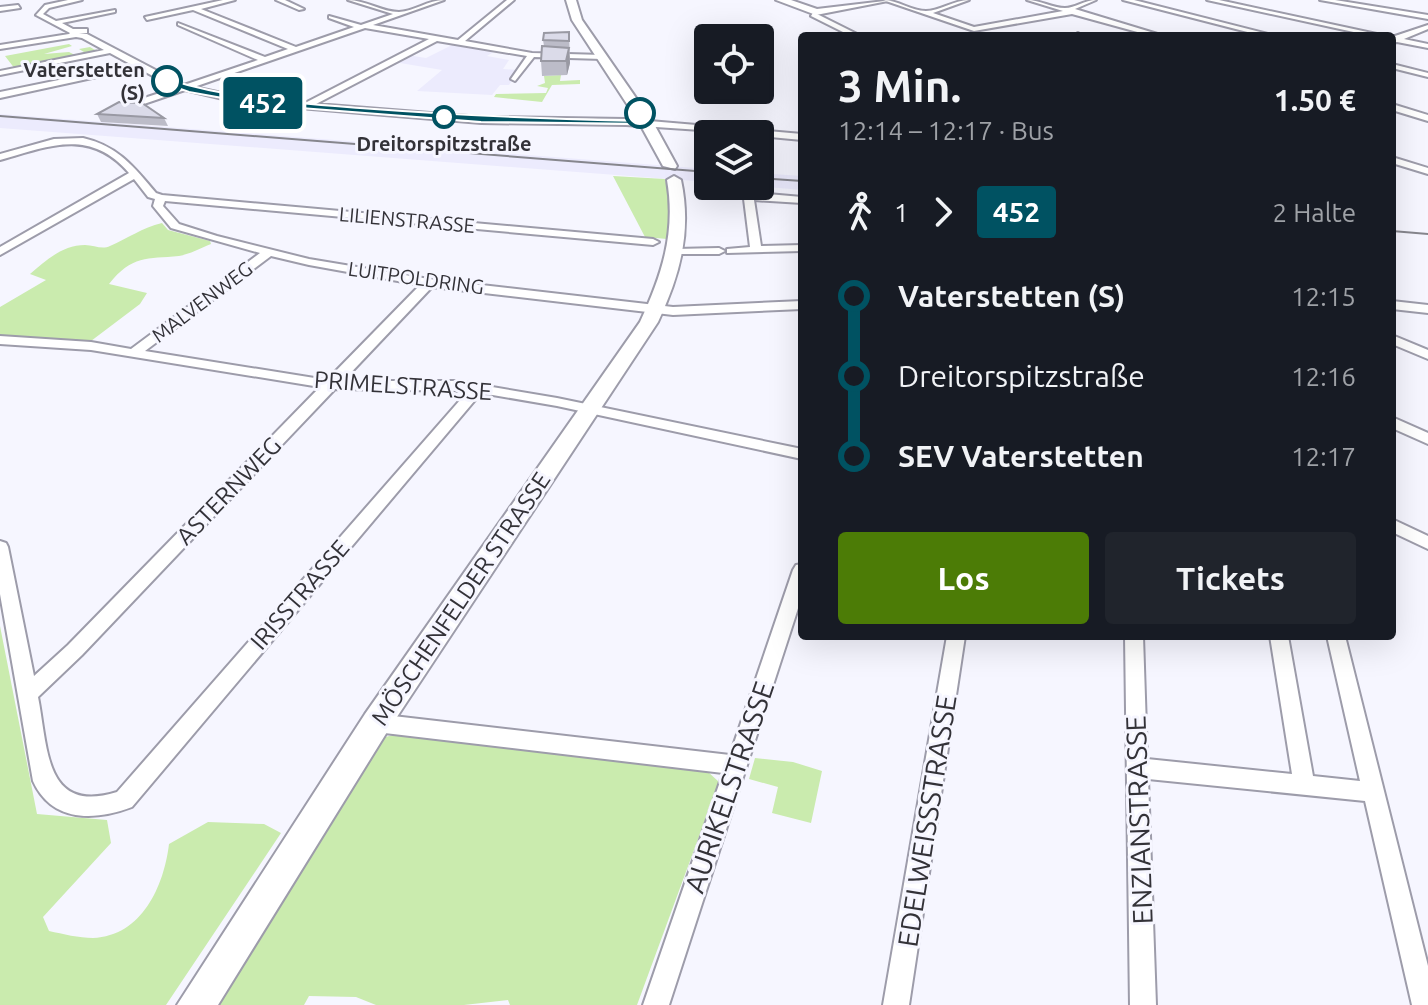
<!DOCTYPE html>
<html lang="de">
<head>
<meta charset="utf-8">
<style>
	:root { --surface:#171b24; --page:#20242c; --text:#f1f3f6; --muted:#9ea1a6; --accent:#4c7c06 }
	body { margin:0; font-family:Ubuntu,sans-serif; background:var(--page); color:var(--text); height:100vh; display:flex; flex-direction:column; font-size:30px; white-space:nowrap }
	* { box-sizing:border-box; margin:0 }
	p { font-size:26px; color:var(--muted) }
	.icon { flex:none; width:44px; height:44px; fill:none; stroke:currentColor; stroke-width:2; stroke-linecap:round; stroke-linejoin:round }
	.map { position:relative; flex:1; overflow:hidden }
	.details { position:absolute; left:798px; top:32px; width:598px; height:608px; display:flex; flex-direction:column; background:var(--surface); border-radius:8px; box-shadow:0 8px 32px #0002 }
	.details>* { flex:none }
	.badge { padding:0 16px; border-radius:6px; font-size:28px; line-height:52px }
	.tools { position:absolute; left:694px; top:24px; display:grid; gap:16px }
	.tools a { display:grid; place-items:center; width:80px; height:80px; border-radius:8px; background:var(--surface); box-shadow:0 8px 32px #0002; font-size:40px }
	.map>.badge { position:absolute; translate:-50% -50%; box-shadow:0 0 0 4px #fff }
	.legs { display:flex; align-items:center; gap:12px; height:88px; padding:0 40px; font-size:26px }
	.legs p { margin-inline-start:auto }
	.summary { display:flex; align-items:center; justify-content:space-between; height:136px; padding:0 40px }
	h1 { font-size:44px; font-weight:700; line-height:60px }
	.button { display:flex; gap:16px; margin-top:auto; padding:16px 40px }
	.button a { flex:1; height:92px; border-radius:8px; background:var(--accent); color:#fff; font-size:32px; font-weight:700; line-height:92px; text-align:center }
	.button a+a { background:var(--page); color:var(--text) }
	ul { padding:0 40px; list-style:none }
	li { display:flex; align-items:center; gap:28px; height:80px; font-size:30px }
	li i { display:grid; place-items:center; width:12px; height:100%; margin:0 10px; background:currentColor }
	li i::after { content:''; width:20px; height:20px; margin:-10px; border:6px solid; border-radius:50%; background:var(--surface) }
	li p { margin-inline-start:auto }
	li:first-child i { background:linear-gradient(#0000 50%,currentColor 0) }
	li:last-child i { background:linear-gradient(currentColor 50%,#0000 0) }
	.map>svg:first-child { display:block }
	.built { fill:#ecebfd }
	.green { fill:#caebae }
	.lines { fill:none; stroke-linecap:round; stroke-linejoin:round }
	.street-casing { stroke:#9d9caa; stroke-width:4 }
	.secondary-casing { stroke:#9d9caa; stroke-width:4 }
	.street { fill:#fff; fill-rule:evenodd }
	.secondary { fill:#fff; fill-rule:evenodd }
	.rail { stroke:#86868d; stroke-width:2 }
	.wall { fill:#bcbcc8 }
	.shaded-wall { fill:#9999a3 }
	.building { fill:#dbdbe9; stroke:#9999a3; stroke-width:2 }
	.line-1 { fill:#005262; stroke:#fff; stroke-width:2 }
	.stop-1-dot { fill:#fff; stroke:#005262; stroke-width:4 }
	.labels { text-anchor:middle; stroke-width:6; stroke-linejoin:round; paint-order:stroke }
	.far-stop-label { font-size:20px; font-weight:bold; fill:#333238; stroke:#f6f6ff; text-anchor:end }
	.far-street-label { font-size:20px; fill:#333238; stroke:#f6f6ff }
	.street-label { font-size:24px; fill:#333238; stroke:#f6f6ff }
	.near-street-label { font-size:28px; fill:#333238; stroke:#f6f6ff }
</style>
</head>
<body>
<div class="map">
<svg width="1428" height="1005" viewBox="0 0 1428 1005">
	<rect width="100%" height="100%" fill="#f6f6ff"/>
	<path class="built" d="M452 45 495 51 487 56 509 60 503 69 519 70 509 85H500L492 95 417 91 442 70 394 62 407 55 426 58Z
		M0 114 708 169V182L0 128Z
		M760 173 802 176V190L755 186H760Z"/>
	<path class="green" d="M69 44 72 46 44 54 69 52 75 55 84 52 79 49 90 47 100 53 15 69 5 56Z
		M561 75 560 81 580 80V84L552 85 542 102 494 97 496 94 546 93 548 88 537 86 545 83 544 76Z
		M613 176 665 179 670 201 667 239 645 237Z
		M162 223 168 230 210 241 211 244C201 248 190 254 179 256 147 259 132 255 109 284L147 293 140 304 91 341 0 336V307L46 280 30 274C46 260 63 245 85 245 94 245 102 250 110 246 128 238 142 228 162 223Z
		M0 626 37 814 107 820 111 843 43 917 49 931C63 934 79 938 93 938 142 936 164 886 169 844L208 822 264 824 281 833 166 1005H0Z
		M393 735 707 771 719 782 637 1005H510L508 1000 464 1005H376L356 997 309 996 304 1005H214L378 739Z
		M755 758 793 762 822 771 811 823 772 813 778 787 749 779Z"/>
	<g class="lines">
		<defs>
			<path id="street" d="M68 0H82L49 8 43 14 56 21 115 10V12L62 23 73 29H87V33H79L87 34 184 85 258 60 178 25V23L265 57 288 49 193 10 147 20 145 17 223 0H235L201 9 296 47 354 27 329 18V16L361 25 393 14 348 0C365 0 382 12 399 12 415 11 428 0 444 0L373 25 458 40 507 0H514L465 41 532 53 603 55 607 57 603 59 534 57 515 81 511 79 527 56 437 41 316 104 481 117 626 119 802 134V140L760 136V134L626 125 481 123 240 103 185 90 135 107 132 106V102L175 88 138 68 0 98V92L132 65 110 53 0 75V71L104 50 82 38 76 37 0 49V45L69 34 70 33 36 15 45 5ZM365 28 429 39 305 103 240 97 194 87Z
				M276 0H285L304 9 299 10Z
				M883 0C898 0 911 11 926 11 940 11 954 0 969 0L933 13 974 27 1063 11 1027 0C1040 0 1052 8 1065 8 1075 8 1085 0 1096 0L1075 9 1164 36H1152L1072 14 974 31Z
				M1123 0H1134L1276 36H1263Z
				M1207 0H1219L1386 36H1372Z
				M1320 0H1335L1428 15V19Z
				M18 5 20 8 0 11V7Z
				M814 11H818L817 14 861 36H851L811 16Z
				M1428 25V29L1404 39 1428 44V48L1397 42 1392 43V37Z
				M1078 33 1081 36H1073Z
				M1392 64 1428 73V77L1392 68Z
				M1392 104 1428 115V121L1392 110Z
				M83 138C118 146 134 167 156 193L162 195 653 239 659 242 653 245 165 201 163 206 179 224 217 236 309 259 429 279 673 307 802 301V309L673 315 432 287 343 381H457L557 398 802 449V459L557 406 481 393 132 807C95 821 52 823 33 781L0 594V541L6 543 8 547 34 676 68 645 320 387 91 350 0 344V336L91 342 131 349 260 253 171 228 153 206 155 199 148 197 134 179 0 255V247L129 173C90 128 50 146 0 160V154L54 139ZM271 256 309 265 420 285 327 380 145 351ZM335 389 468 391 117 792C44 815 48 747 38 697L82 655Z
				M1392 157 1428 168V174L1392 163Z
				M755 193 802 197V203L754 200 761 246 802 245V251L727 253V249L750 247 744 199Z
				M676 249 719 248 725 251 719 254H672V250Z
				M1392 301 1428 305V313L1392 309Z
				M1392 335 1428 350V359L1392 344Z
				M1392 417 1428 433V444L1392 428Z
				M1392 519 1428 536V549L1392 532Z
				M802 564V596L669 1005H643L723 773 376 732 369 729 366 723 369 717 376 714 730 755 793 570 796 565Z
				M947 636H965L909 1005H883Z
				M1125 636H1143L1147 759 1292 774 1270 636H1288L1313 776 1360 781 1327 636H1345L1428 966V1005H1412L1365 801 1148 779 1156 1005H1130Z"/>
			<path id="secondary" d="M566 0H576L582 20 654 124 677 166 675 169 663 166 640 124 572 20Z
				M776 0H791L817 9 893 0 816 15Z
				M674 176 681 180C692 231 680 275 658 322L387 732 218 1005H177L365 714 640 322C662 275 676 232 667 180Z"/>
		</defs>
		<use href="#street" class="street-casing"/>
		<use href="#secondary" class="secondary-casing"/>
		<use href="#street" class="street"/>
		<use href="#secondary" class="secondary"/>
		<path class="rail" d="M0 116 708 172
			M760 178 802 181
			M1392 231 1428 234"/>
	</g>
	<path class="wall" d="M569 32 570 63 567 75 542 76 541 61 544 46 543 40Z
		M97 114 164 118 168 126 101 122Z"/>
	<path class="shaded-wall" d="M569 48 570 63 567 75 566 61Z"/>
	<path class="building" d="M569 32V41L543 40 544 33Z
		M542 46 569 48 566 61H541Z
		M119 102 142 103 164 118 97 114Z"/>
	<path class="line-1" d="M167 79C230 99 294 103 360 108 453 115 546 119 640 121L635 113 640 111 651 124 481 122 262 105 189 92 164 83Z"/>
	<g class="stop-1-dot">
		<circle cx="167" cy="81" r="14"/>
		<circle cx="640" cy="113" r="14"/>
		<circle cx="444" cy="117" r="10"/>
	</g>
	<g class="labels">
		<g class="far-stop-label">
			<text x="145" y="77">Vaterstetten<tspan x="145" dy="23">(S)</tspan></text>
			<text x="444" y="151" text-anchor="middle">Dreitorspitzstraße</text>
		</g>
		<g class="far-street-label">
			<text transform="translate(407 220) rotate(5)" y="7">LILIENSTRASSE</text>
			<text transform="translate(416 278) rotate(8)" y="7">LUITPOLDRING</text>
			<text transform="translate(202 302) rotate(-37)" y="7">MALVENWEG</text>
		</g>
		<g class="street-label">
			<text transform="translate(403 386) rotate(4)" y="8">PRIMELSTRASSE</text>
			<text transform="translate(229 491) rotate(-46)" y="8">ASTERNWEG</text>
			<text transform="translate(300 595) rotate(-49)" y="8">IRISSTRASSE</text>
			<text transform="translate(461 599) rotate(-56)" y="8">MÖSCHENFELDER STRASSE</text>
		</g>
		<g class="near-street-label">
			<text transform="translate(729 787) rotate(-71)" y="10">AURIKELSTRASSE</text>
			<text transform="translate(1139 820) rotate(-92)" y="10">ENZIANSTRASSE</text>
			<text transform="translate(927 821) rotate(-81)" y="10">EDELWEISSSTRASSE</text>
		</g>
	</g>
</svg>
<div class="tools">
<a><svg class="icon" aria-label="locate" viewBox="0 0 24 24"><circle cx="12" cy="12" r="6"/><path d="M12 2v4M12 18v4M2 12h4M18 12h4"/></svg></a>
<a><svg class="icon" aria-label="layers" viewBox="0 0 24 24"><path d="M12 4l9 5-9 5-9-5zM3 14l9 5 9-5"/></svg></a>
</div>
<b class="badge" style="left:263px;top:103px;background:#005262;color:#fff">452</b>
<section class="details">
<div class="summary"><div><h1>3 Min.</h1><p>12:14 – 12:17 · Bus</p></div><b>1.50 €</b></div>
<div class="legs"><svg class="icon" aria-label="walk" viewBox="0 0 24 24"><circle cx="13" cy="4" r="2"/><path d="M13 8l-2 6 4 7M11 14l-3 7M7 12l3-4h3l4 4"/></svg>1<svg class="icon" aria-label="forward" viewBox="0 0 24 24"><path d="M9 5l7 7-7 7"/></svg><b class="badge" style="background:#005262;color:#fff">452</b><p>2 Halte</p></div>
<ul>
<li><i style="color:#005262"></i><b>Vaterstetten (S)</b><p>12:15</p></li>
<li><i style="color:#005262"></i><span>Dreitorspitzstraße</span><p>12:16</p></li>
<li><i style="color:#005262"></i><b>SEV Vaterstetten</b><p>12:17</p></li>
</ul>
<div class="button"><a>Los</a><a>Tickets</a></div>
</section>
</div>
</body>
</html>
